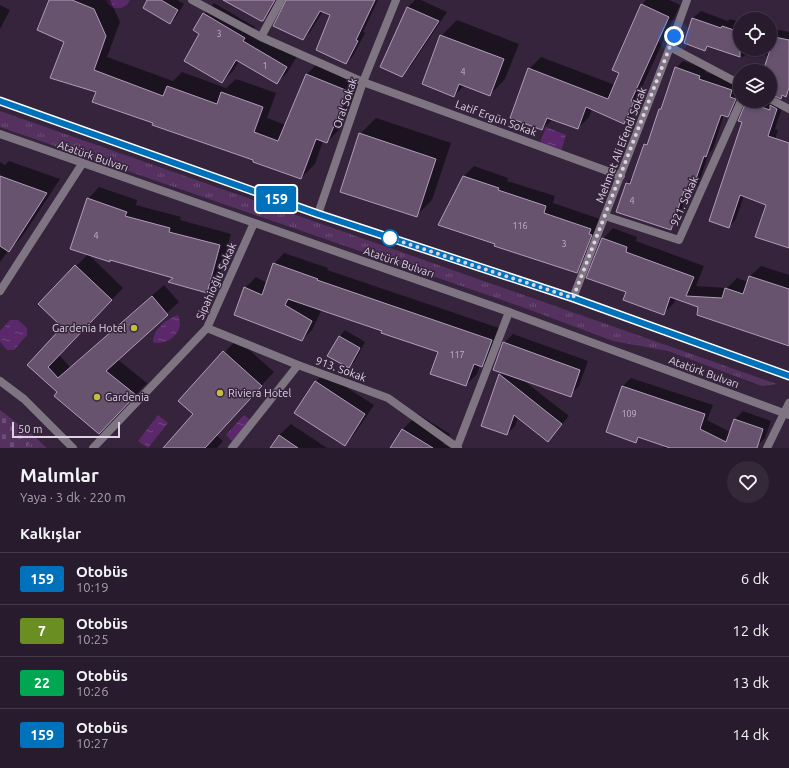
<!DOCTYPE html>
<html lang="tr">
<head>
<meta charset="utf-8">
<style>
	:root { --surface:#281b2d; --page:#342839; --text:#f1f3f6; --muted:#a5a1aa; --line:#443949 }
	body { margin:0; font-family:Ubuntu,sans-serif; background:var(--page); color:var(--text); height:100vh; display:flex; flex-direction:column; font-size:15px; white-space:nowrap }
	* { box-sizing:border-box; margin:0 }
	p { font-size:13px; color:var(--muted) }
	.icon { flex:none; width:22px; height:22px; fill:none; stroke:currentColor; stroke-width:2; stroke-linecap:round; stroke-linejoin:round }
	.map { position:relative; height:448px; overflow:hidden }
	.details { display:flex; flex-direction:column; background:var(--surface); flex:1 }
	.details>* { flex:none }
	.badge { padding:0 8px; border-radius:3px; font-size:14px; line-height:26px }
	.buttons { position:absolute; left:733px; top:12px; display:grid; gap:8px }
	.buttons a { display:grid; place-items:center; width:44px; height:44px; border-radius:50%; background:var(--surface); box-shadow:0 2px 6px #0003,0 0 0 1px var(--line); font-size:20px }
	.scale { position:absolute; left:12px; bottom:10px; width:108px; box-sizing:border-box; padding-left:4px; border:2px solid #ded3e3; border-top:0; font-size:11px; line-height:14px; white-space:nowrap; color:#ded3e3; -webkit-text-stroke:3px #36243c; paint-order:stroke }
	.you { position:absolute; width:20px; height:20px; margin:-10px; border:3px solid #fff; border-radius:50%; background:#1a73e8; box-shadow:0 0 0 6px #1a73e833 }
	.map>.badge { position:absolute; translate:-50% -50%; box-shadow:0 0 0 2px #fff }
	h2 { padding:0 20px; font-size:15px; line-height:36px }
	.round { display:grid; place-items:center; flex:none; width:42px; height:42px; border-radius:21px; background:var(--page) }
	.overview { display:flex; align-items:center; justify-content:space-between; height:68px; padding:0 20px }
	h1 { font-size:19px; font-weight:600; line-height:30px }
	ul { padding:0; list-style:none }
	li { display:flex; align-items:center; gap:12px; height:52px; padding:0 20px; border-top:1px solid var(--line) }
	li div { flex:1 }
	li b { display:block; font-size:15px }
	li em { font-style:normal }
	li .badge { min-width:44px; font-weight:700; text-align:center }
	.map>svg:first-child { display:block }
	.cemetery { fill:url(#cemetery-stones) }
	.park { fill:url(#park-tufts) }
	.water { fill:url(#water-ripples) }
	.shadow { fill:#0007 }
	.building { fill:#68536f; stroke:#b19bb9 }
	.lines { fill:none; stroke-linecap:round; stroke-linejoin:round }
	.minor { stroke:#7f7582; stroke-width:8 }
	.tertiary { stroke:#7f7582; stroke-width:8 }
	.line-casing { stroke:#fff; stroke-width:9 }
	.line { stroke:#0072bc; stroke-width:6 }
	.walk { stroke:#ded3e3; stroke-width:4; stroke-dasharray:0 7.2 }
	.stop-dot { fill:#fff; stroke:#0072bc; stroke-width:2 }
	.poi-dot { fill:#c2bd3f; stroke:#36243c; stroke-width:1.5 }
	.labels { text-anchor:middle; stroke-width:3; stroke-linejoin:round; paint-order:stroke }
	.number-label { font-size:9px; fill:#c0b3c6 }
	.street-label { font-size:11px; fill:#ded3e3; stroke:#36243c }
	.poi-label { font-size:11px; fill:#ded3e3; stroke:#36243c; text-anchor:start }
</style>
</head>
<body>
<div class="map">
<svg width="789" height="448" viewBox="0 0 789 448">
	<defs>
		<pattern id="cemetery-stones" width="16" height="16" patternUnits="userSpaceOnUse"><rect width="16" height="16" fill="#553160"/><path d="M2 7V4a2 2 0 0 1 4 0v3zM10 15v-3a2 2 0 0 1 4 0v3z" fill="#6d4e77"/></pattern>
		<pattern id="park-tufts" width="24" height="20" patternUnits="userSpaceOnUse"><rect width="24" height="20" fill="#553160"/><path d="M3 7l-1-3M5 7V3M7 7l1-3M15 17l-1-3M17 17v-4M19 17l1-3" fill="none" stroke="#6d4e77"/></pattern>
		<pattern id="water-ripples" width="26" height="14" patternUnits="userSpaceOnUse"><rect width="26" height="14" fill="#5b296b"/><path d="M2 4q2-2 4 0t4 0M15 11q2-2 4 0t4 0" fill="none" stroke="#724780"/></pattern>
	</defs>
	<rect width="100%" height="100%" fill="#36243c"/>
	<path class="cemetery" d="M0 410 34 436 26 448H0Z"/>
	<path class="park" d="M0 111 777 384 762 386 668 351 613 341 525 308 0 127Z
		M34 436 47 448H26Z"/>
	<path class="water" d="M105 0H130C126 8 119 10 111 7Z
		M546 127 566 135 561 151 540 143Z
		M178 315C179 318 180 322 180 325 178 337 164 346 153 342 153 329 167 319 178 315Z
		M10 320H18L27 328V335L14 350H7L0 342V331Z
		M158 415 168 423 148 448 138 441Z
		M244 415 253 422 234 443 226 435Z"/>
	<path class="shadow" d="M50 0H110L120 22 107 57 173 81 182 72 226 88 236 79 276 93 267 118 286 125 306 75 320 61 361 77 341 128 327 142 323 141 315 164 301 178 154 123 97 91 65 42Z
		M148 0H177L184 4 176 17 170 23Z
		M225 0H278L272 11 263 20Z
		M288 0H378L363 32 365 33 353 56 346 63 331 15 323 11 310 32 303 39Z
		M415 0H421L447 12 411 66 402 75 382 66 408 7Z
		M646 0H669L680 5 641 89 645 91 636 111 624 123 592 109 589 117 578 128 553 119 542 129 529 69 541 57 615 85 620 73 642 5Z
		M214 3 255 27 253 31 297 56 287 73 276 83 239 61 233 71 222 82 204 14Z
		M0 5 10 10 0 29Z
		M701 11 728 21 730 19 740 22V49H770V28L789 32V92L781 97 775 95V96L784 102 775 129 778 130 769 159 789 144V247L768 204 744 196 736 219 729 227 743 121 747 103 749 101H770V71H764L769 56 749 52 743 57 709 45 705 49 685 43 693 18Z
		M457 20 519 44 505 79 490 95 465 85 454 96 441 36Z
		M683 61 706 69 705 72 738 83 736 90 740 91V96L734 109 727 116 724 115 713 149 709 153 698 185 691 192 688 191 677 222 671 229 627 183 634 177 645 145 649 140 660 109 664 105 676 68Z
		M376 118 451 143 432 200 416 216 360 134Z
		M9 161 60 179 22 237 8 251 0 262V162L5 165Z
		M474 166 508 178 507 181 555 196 553 203 600 219 586 262 577 272 441 221 464 176Z
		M99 187 137 200 136 205 181 217 180 220 231 234 218 280 207 291 174 277 111 260 109 261 88 199Z
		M613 228 637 237 636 241 704 266 696 286 727 288 737 278 748 282 750 276 761 266 789 275V345L699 306 676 298 674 303 663 314 628 291 603 239Z
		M284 253 328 268 327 270 502 329 492 356 482 366 480 365 477 374 466 385 439 352 383 330 322 309 312 330 302 340 245 288 256 277 267 283 274 264Z
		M88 254 123 288 59 355 70 367 164 285 179 302 117 359 147 383 111 421 59 391 29 365 63 326 40 304Z
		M345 330 365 342 355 361 349 367 340 336Z
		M513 334 588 361 579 386 570 395 523 380 569 416 548 441 518 417 515 426 507 434 482 426 500 375 503 372 504 343Z
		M237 339 274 372 216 435 223 441 217 448H164L194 414 180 401Z
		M324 373 374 405 353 436 345 444 316 382Z
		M631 378 713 405 707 420 730 432 735 419 743 411 771 421 765 438 755 448H663L665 445 640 437 635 441 607 432 623 386Z
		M418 414 450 434 443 444 451 448H391L403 429Z
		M291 424 327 448H271L279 435Z"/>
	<path class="building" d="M49 0H72L94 9 106 36 94 70 163 96 167 86 217 104 221 92 263 107 254 132 278 141 306 74 348 91 327 143 316 139 301 179 253 162V160L152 125 153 123 92 102 96 92 50 78 64 42 37 30Z
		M147 0H161L178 10 170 24 143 8Z
		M223 0H275L263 21H261Z
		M286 0H375L356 40 358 41 346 64 316 50 330 15 320 11 303 40 273 26Z
		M641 4 669 17 631 101 634 102 624 124 586 107 578 129 547 118 542 130 510 118 528 68 608 99 619 73 612 70Z
		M407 7 439 21 402 77 380 67Z
		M203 13 245 38 243 41 287 67 277 84 236 60 222 83 184 61 199 34 193 30Z
		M692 18 721 28 722 26 740 32V57L707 46 705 51 684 43Z
		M440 35 504 59 490 96 459 84 454 97 422 84Z
		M770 36 789 40V88L786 97 782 95 781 99 770 94V71H763L770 50Z
		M675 67 700 76 699 79 732 90 730 97 736 99 728 117 721 115 706 157 704 156 691 193 684 191 671 230 616 212 626 183 630 184 644 144 647 145 659 109H661Z
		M746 102 770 110V105L777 109 768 136 789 143V248L755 237 766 205 740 195 729 228 709 221 742 122 738 121Z
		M359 133 436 159 417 217 340 192Z
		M0 176 47 193 9 252 0 246Z
		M463 176 499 188 498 190 546 206 544 213 591 229 589 234 592 235 577 273 494 246 495 244 438 225Z
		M87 198 127 212 125 216 170 228 169 232 220 245 207 293 168 282 173 278 110 260V262L70 249Z
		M602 238 627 247 626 252 694 277 686 296 722 298 725 288 743 294 749 276 789 289V346L697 315 698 307 670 297 664 315 623 300 626 292 586 278Z
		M273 263 318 279 317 280 492 340 482 367 474 364 466 386 430 374 438 352 381 333 382 331 288 299 285 305 312 321 302 341 234 315 244 287 262 295Z
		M75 265 112 300 48 367 58 378 152 296 168 315 106 371 136 395 99 434 54 396 57 392 27 365 62 327 38 304Z
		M339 336 360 348 349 368 327 356Z
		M503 342 580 370 571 397 493 370Z
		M223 351 262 386 205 448H163L193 414 178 401Z
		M499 374 562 424 548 442 514 415 507 435 481 426Z
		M315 381 365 414 345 446 294 413Z
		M622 386 705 414 700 429 726 442 734 419 763 429 757 448H670L638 437 636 443 606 432Z
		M402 429 433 448H390Z
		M279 435 298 448H270Z"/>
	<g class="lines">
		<path class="minor" d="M192 0 261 37 363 82 621 176
			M261 37 281 0
			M670 47 740 84
			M770 99 789 109
			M318 214 363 82 396 0
			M605 216 679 240 741 101
			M0 291 82 164
			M573 298 670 47 687 0
			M207 328 298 365 388 398 458 448
			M0 381 24 399 73 448
			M457 447 509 312
			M93 448 207 328 254 223
			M232 448 298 365"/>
		<path class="tertiary" d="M0 101 318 214 573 298 789 376
			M0 134 509 312 789 415
			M767 448 789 403"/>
	</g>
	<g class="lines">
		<defs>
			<path id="line" d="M0 101 318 214 573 298 789 376"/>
		</defs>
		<use href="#line" class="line-casing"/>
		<use href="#line" class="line"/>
		<path class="walk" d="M390 238 573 298 674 36"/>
	</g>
	<circle class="stop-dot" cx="390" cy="238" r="8"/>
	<g class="poi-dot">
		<circle cx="134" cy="328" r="4"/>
		<circle cx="220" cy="393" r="4"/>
		<circle cx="97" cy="397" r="4"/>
	</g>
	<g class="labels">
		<g class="number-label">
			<text x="219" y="37">3</text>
			<text x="265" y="69">1</text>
			<text x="463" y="75">4</text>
			<text x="632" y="204">4</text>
			<text x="520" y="229">116</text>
			<text x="96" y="239">4</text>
			<text x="564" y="247">3</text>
			<text x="457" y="358">117</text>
			<text x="629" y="417">109</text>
		</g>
		<g class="street-label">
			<text transform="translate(345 103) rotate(-71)" y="4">Oral Sokak</text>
			<text transform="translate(496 118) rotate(20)" y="4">Latif Ergün Sokak</text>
			<text transform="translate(621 145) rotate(-69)" y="4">Mehmet Ali Efendi Sokak</text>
			<text transform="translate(93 156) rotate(19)" y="4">Atatürk Bulvarı</text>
			<text transform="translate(684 201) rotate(-66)" y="4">921. Sokak</text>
			<text transform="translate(399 262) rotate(19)" y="4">Atatürk Bulvarı</text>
			<text transform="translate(216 281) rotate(-66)" y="4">Sipahioğlu Sokak</text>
			<text transform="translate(341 369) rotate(20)" y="4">913. Sokak</text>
			<text transform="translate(704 372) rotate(20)" y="4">Atatürk Bulvarı</text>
		</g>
		<g class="poi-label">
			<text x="126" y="332" text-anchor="end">Gardenia Hotel</text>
			<text x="228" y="397">Riviera Hotel</text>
			<text x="105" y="401">Gardenia</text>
		</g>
	</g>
</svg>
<div class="buttons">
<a><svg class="icon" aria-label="locate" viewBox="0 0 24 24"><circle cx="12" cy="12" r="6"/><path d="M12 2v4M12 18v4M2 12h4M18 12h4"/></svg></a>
<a><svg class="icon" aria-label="layers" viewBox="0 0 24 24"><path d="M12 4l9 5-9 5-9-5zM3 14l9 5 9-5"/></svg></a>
</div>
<div class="scale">50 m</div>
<div class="you" style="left:674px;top:36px"></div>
<b class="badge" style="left:276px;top:199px;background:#0072bc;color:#fff">159</b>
</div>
<section class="details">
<div class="overview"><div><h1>Malımlar</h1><p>Yaya · 3 dk · 220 m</p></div><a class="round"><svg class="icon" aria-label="heart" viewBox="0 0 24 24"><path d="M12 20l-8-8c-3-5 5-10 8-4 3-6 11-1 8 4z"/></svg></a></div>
<h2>Kalkışlar</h2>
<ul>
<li><span class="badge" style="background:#0072bc;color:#fff">159</span><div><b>Otobüs</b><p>10:19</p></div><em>6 dk</em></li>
<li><span class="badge" style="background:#6b8e23;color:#fff">7</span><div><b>Otobüs</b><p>10:25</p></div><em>12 dk</em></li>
<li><span class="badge" style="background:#00a651;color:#fff">22</span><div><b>Otobüs</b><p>10:26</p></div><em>13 dk</em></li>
<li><span class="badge" style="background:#0072bc;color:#fff">159</span><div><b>Otobüs</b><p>10:27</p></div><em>14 dk</em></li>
</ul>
</section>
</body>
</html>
